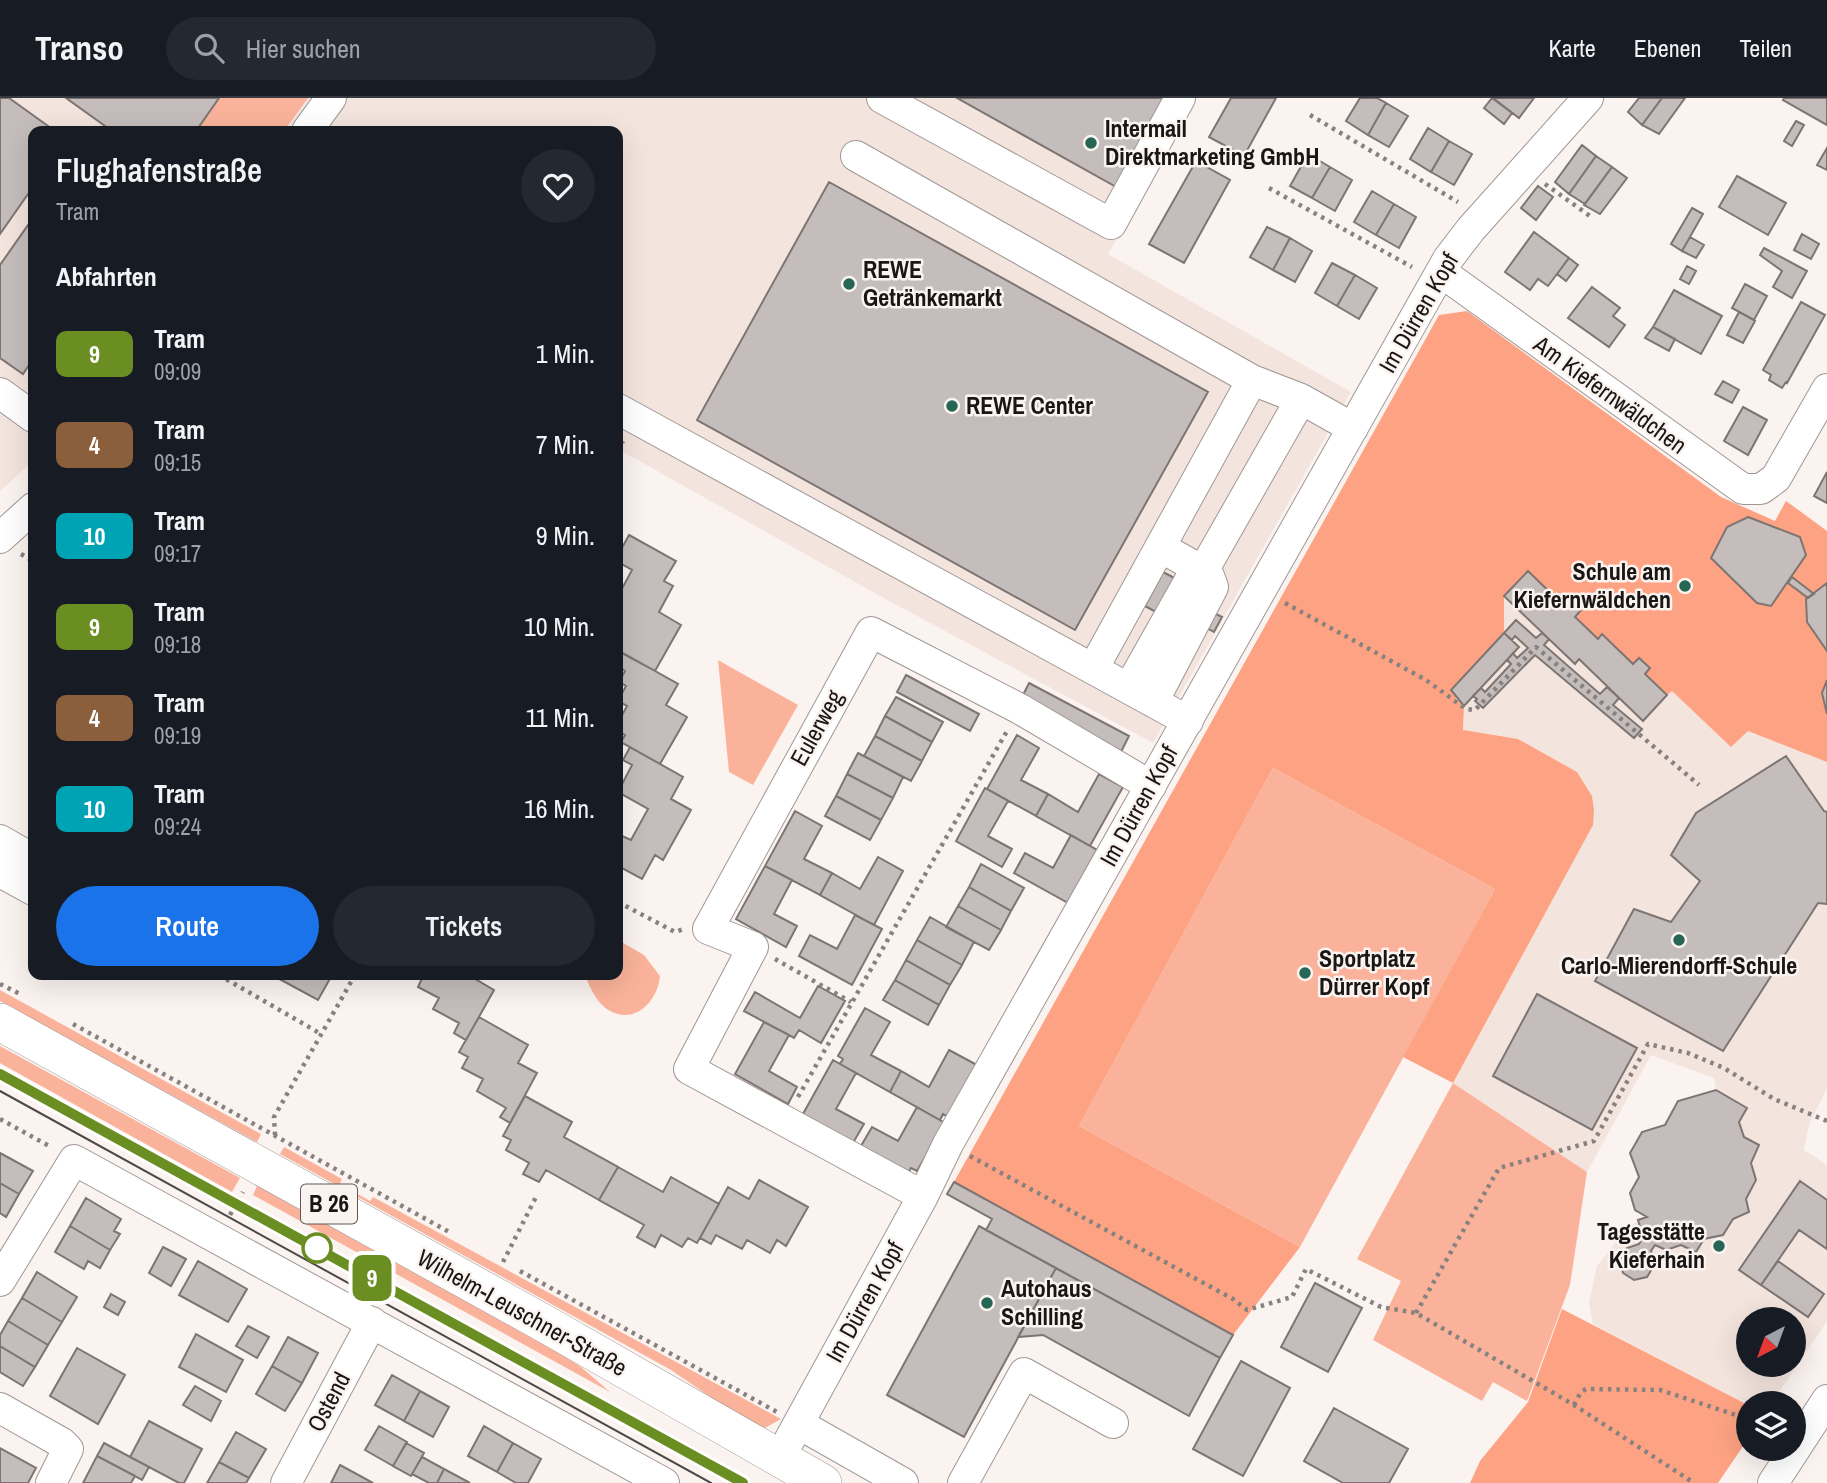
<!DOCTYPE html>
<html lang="de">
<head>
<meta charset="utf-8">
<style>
	:root { --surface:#171b24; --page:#242831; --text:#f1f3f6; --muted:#9ea1a6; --line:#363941; --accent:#1a73e8 }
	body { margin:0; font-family:"Archivo Narrow",sans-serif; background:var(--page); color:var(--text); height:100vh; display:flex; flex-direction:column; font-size:26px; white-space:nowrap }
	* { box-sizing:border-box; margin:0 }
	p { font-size:23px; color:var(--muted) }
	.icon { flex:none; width:38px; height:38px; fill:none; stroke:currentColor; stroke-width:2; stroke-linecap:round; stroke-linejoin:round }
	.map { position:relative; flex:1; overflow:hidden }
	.drawer { position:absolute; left:28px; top:28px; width:595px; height:854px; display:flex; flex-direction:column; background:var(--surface); border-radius:14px; box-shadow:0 7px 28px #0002 }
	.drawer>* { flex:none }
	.badge { padding:0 14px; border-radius:10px; font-size:24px; line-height:46px }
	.needle { width:46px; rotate:221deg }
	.tools { position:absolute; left:1736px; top:1209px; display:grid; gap:14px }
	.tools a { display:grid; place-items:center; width:70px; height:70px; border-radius:50%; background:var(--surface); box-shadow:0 7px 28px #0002; font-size:35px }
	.map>.badge { position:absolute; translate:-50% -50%; box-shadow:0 0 0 4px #fff }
	h2 { padding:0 28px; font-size:26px; line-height:63px }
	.round { display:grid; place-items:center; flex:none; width:74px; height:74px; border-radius:37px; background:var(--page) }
	.overview { display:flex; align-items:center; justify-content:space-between; height:119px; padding:0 28px }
	h1 { font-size:33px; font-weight:600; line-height:52px }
	.action { display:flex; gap:14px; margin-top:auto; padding:14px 28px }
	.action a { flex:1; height:80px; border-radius:42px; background:var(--accent); color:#fff; font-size:28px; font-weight:600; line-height:80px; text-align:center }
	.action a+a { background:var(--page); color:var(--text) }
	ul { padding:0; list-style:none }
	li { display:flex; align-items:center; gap:21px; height:91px; padding:0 28px }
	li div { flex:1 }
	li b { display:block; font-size:26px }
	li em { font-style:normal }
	li .badge { min-width:77px; font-weight:700; text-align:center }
	header { display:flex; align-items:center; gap:42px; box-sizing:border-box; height:98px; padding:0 35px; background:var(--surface); border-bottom:2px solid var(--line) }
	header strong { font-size:33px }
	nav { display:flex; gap:38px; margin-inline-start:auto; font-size:24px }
	.search { width:490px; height:63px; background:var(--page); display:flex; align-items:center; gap:18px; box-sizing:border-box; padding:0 24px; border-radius:38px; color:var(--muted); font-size:26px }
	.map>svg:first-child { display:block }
	.built { fill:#f4e4de; fill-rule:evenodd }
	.green { fill:#fab39a }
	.forest { fill:#fda383 }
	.building { fill:#c5bdbb; stroke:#7c7572; stroke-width:2 }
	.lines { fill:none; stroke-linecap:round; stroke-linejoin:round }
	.minor-casing { stroke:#9f9795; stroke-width:32 }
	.major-casing { stroke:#9f9795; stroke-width:38 }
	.path { stroke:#878280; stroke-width:4.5; stroke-dasharray:3.5 5; stroke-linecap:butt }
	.minor { stroke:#fff; stroke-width:30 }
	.major { stroke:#fff; stroke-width:37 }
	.tram { stroke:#4c4847; stroke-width:2 }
	.line-casing { stroke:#fff; stroke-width:16 }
	.line { stroke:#6b8e23; stroke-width:10 }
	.poi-dot { fill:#266654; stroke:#fbf3f0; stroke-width:2.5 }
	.stop-dot { fill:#fff; stroke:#6b8e23; stroke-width:3.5 }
	.labels { text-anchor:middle; stroke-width:5; stroke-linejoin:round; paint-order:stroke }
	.shield { fill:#fbf3f0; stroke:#5d5857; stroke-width:2 }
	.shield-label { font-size:23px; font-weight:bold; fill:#191615 }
	.poi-label { font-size:24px; font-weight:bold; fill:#191615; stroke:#fbf3f0; text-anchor:start }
	.street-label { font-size:24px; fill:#191615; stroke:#fbf3f0 }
</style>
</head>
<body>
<header>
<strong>Transo</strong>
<div class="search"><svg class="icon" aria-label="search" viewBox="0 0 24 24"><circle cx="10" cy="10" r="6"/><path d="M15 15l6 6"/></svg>Hier suchen</div>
<nav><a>Karte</a><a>Ebenen</a><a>Teilen</a></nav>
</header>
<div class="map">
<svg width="1827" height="1385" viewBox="0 0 1827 1385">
	<rect width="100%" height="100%" fill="#fbf3f0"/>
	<path class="built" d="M0 0H1195L1108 156 1351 294 1153 645 880 498 618 351V33H33V363L0 393Z
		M1628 332 1721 399 1775 423 1786 403 1827 433V990L1809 1027 1804 1052 1827 1067V1223L1772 1305 1748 1307 1593 1226 1589 1205 1597 1168 1627 1129 1647 1119 1635 1112 1630 1095 1639 1079 1630 1055 1642 1034 1665 1027 1678 1003 1716 992 1714 980 1651 957 1587 1074 1453 985 1592 727 1594 712 1592 698 1577 674 1518 641 1463 633 1464 608 1451 592 1504 535V498ZM1748 1222H1794V1267H1748Z"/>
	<path class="green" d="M219 0H308L284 33H196Z
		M718 562 798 607 753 687 729 674Z
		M1273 670 1495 791 1300 1149 1079 1028Z
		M618 842 644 857 660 878C658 902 636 927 610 913 597 906 590 890 585 877H618Z
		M0 892 261 1036 257 1044 0 903Z
		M0 948 240 1080 232 1094 0 965Z
		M1453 985 1587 1074 1570 1187 1527 1303 1493 1284 1482 1303 1373 1242 1401 1183 1357 1161Z
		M284 1049 342 1081 340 1086 370 1103 373 1099 781 1321 765 1330 753 1328 671 1272 280 1056Z
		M257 1088 561 1256 581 1269 610 1294 253 1097Z"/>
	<path class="forest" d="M1467 213 1721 399 1775 423 1786 403 1827 433V664L1748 633 1731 649 1672 593 1667 597 1645 576 1650 570 1639 560 1633 566 1603 536 1598 541 1575 519 1581 512 1570 502 1564 508 1528 474 1504 498V535L1451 592 1458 598 1456 601 1464 608 1463 632 1518 641 1577 674 1592 698 1594 712 1593 727 1453 985 1403 959 1495 791 1273 670 1079 1028 1300 1149 1233 1237 954 1084 1439 217Z
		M1562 1211 1748 1307V1341L1718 1385H1470L1480 1363 1528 1304Z"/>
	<path class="building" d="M0 0H9L55 33H33V89L0 136Z
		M66 0H219L196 33H112Z
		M957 0H1168L1118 90Z
		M1231 0H1276L1244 58 1209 39Z
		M1360 0H1377L1386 5 1368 37 1346 23Z
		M1492 0 1512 15 1504 26 1484 10Z
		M1493 0H1534L1519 20Z
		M1639 0H1662L1642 27 1628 14Z
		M1662 0H1685L1659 36 1642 27Z
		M1784 0H1827V27L1783 2Z
		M1386 5 1408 18 1389 49 1368 37Z
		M1796 23 1804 27 1792 48 1784 43Z
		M1428 30 1449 43 1431 74 1410 61Z
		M1449 43 1472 56 1454 87 1431 74Z
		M1582 47 1596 58 1569 96 1555 84Z
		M1827 50V72L1817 67Z
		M1308 56 1330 69 1312 100 1290 88Z
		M1596 58 1612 69 1585 106 1569 96Z
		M1196 63 1230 82 1184 165 1149 146Z
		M1330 69 1352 82 1335 113 1312 100Z
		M1612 69 1627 80 1600 116 1584 107Z
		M1737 78 1786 105 1768 137 1719 109Z
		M829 84 1208 294 1075 532 697 322Z
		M1538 88 1553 99 1536 122 1521 110Z
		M1372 93 1394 106 1376 137 1354 124Z
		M1394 106 1416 119 1399 150 1376 137Z
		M1692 110 1703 116 1682 153 1671 146Z
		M33 120V261L23 276 0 260V167Z
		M1267 129 1290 140 1273 172 1250 159Z
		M1534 134 1569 160 1548 188 1538 181 1530 192 1505 174Z
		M1802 136 1819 146 1811 161 1794 152Z
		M1690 139 1704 147 1696 160 1682 153Z
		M1290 140 1312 153 1295 184 1273 172Z
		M1764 150 1807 173 1792 200 1773 189 1782 173 1760 157Z
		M1569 160 1578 167 1566 183 1557 176Z
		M1332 165 1355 177 1337 208 1315 195Z
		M1687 168 1696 173 1689 186 1680 181Z
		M1355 177 1377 190 1359 221 1337 208Z
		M1745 186 1767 198 1754 222 1732 210Z
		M1592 189 1620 210 1613 218 1625 227 1609 249 1568 220Z
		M1674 192 1722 218 1701 256 1653 229Z
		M1801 204 1825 217 1787 285 1786 284 1782 290 1769 282 1771 277 1763 272Z
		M1739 214 1755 223 1743 245 1727 237Z
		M1653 229 1675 241 1669 253 1645 240Z
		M1723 283 1739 292 1732 305 1715 296Z
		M1743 309 1767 322 1748 357 1724 343Z
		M1827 374V405L1814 398Z
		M1748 419 1800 439 1806 457 1771 508 1757 505 1711 460 1727 429Z
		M629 437 676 463 664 483 673 488 659 514 681 527 655 573 618 553 620 543 618 542V519L621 514 618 512V498L632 472 618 464V457Z
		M1528 473 1564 508 1570 502 1581 512 1575 519 1598 541 1602 536 1633 566 1639 560 1650 570 1645 576 1667 597 1643 623 1579 561 1575 566 1504 498Z
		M1163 474 1218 503 1200 538 1145 508Z
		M1792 479 1814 496 1808 500 1788 485Z
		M1827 485V553L1807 524 1806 501Z
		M1212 514 1222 519 1214 534 1205 529Z
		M1516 522 1536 540 1542 535 1549 541 1544 547 1600 596 1607 589 1619 600 1613 607 1642 631 1634 640 1535 557 1483 610 1475 603 1477 601 1473 598 1481 590 1485 594 1511 566 1507 562 1513 555 1517 560 1528 550 1515 538 1512 542 1504 535Z
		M1504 535 1519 549 1464 608 1451 592Z
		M623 555 678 586 666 607 687 619 660 666 621 644 625 637 618 633V625L627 608 618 603 626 588 619 584 625 573 618 568Z
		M906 577 979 616 970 633 897 594Z
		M1827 582V616L1822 595Z
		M1029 585 1129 638 1119 658 1019 605Z
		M896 599 943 624 932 644 885 618Z
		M885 618 932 644 922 663 875 638Z
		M1017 637 1039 650 1021 682 1048 696 1036 718 987 691Z
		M875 638 922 663 911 683 864 658Z
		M630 649 683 679 671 701 691 712 663 762 655 757 642 781 618 768V741L620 737 631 742 648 711 618 694 632 667 623 662Z
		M858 655 903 679 893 700 847 676Z
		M1786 658 1824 713 1827 714V806L1818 805 1723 953 1595 883 1634 811 1671 824 1700 783 1671 757 1696 715Z
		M847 676 893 700 881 722 836 698Z
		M1099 676 1123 689 1090 748 1036 718 1048 696 1078 714Z
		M985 690 1008 703 988 738 1012 751 1002 769 956 743Z
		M836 698 881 722 870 742 825 718Z
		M795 713 822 728 804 761 832 775 820 797 765 768Z
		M1071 737 1097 752 1068 805 1014 775 1025 755 1053 770Z
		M878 759 903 773 874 827 820 797 832 775 860 791Z
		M981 766 1024 790 1011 813 969 789Z
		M765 768 792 782 774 816 797 828 786 849 736 821Z
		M969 789 1011 813 1001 832 958 808Z
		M958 808 1001 832 989 852 946 829Z
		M855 817 882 831 852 887 799 858 810 837 837 851Z
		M930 819 974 844 962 867 917 842Z
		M917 842 962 867 950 887 906 862Z
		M906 862 950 887 939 907 895 882Z
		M272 877H332L318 902Z
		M420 877H473L472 879 494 892 466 942 454 935 459 925 433 911 439 900 418 889 423 878Z
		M895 882 939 907 928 927 883 902Z
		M818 888 845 903 821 945 799 932 794 940 744 913 755 894 800 920Z
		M1537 896 1637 950 1592 1032 1493 978Z
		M865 910 890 924 871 957 901 973 890 994 840 966 843 961 838 958Z
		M479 919 528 947 518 965 537 975 510 1025 500 1019 506 1010 477 993 483 981 462 970 468 959 459 954Z
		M764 924 789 937 769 973 797 989 788 1006 735 976Z
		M949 952 977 967 948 1019 943 1016 940 1022 890 994 901 973 929 989Z
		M833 962 856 975 836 1011 864 1026 853 1045 803 1016Z
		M1716 992 1747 1010 1739 1024 1744 1039 1759 1047 1751 1065 1756 1082 1746 1101 1749 1114 1733 1121 1723 1137 1704 1141 1696 1154 1681 1147 1666 1152 1655 1147 1651 1153 1655 1166 1647 1179 1634 1182 1623 1175 1620 1161 1627 1150 1639 1146 1643 1139 1638 1122 1647 1119 1635 1112 1630 1095 1639 1079 1630 1055 1642 1034 1665 1027 1678 1003Z
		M525 998 572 1024 564 1039 618 1069 599 1102 546 1072 539 1084 523 1076 529 1065 506 1052 511 1042 503 1038Z
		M917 1009 945 1025 917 1073 911 1070 908 1075 861 1048 872 1029 898 1043Z
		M0 1055 33 1073 19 1096 0 1085Z
		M618 1069 663 1094 671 1079 719 1106 697 1145 688 1140 682 1149 661 1137 655 1149 637 1139 644 1127 599 1102Z
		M759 1082 808 1109 786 1148 777 1142 770 1155 747 1142 742 1151 716 1137 711 1146 700 1140 728 1089 749 1101Z
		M1800 1083 1827 1102V1151L1799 1132 1761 1187 1739 1172Z
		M954 1084 1233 1237 1220 1260 986 1132 992 1121 947 1096Z
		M0 1085 19 1096 6 1119 0 1115Z
		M86 1100 121 1121 114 1133 120 1136 110 1152 70 1128Z
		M70 1128 110 1152 100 1170 88 1163 84 1171 55 1154Z
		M979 1128 1056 1170 964 1339 887 1297Z
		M163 1149 186 1161 171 1188 149 1175Z
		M198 1163 247 1191 228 1224 179 1197Z
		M1778 1163 1824 1196 1808 1219 1761 1187Z
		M1056 1170 1220 1260 1189 1318 1043 1237 1018 1239Z
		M37 1174 77 1199 62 1224 22 1200Z
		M1315 1185 1362 1210 1328 1274 1281 1249Z
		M111 1196 125 1204 118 1217 104 1209Z
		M22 1200 62 1224 48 1247 8 1223Z
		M8 1223 48 1247 35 1269 0 1248V1237Z
		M248 1228 269 1239 257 1260 236 1248Z
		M196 1236 243 1262 226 1294 179 1269Z
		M288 1239 318 1255 302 1285 272 1268Z
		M0 1248 35 1269 23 1288 0 1274Z
		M77 1250 125 1277 98 1326 50 1298Z
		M1241 1263 1290 1290 1243 1378 1193 1351Z
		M272 1268 302 1285 285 1313 256 1296Z
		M392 1277 420 1293 404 1323 375 1307Z
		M195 1288 221 1303 211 1323 183 1307Z
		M420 1293 449 1309 433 1339 404 1323Z
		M1334 1310 1408 1351 1389 1385H1343L1304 1363Z
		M149 1323 202 1351 184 1385H179L130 1359Z
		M379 1328 407 1344 393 1368 365 1352Z
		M484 1328 513 1345 497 1374 468 1358Z
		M236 1334 266 1351 249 1380 219 1364Z
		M104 1345 149 1369 142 1382 97 1358Z
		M406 1345 424 1355 411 1378 393 1368Z
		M513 1345 541 1361 528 1385H516L497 1374Z
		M0 1350 36 1370 28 1385H0Z
		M97 1358 135 1378 131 1385H83Z
		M422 1359 444 1371 437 1385H429L412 1376Z
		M219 1364 249 1380 246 1385H207Z
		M340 1367 373 1385H331Z
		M444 1371 470 1385H437Z"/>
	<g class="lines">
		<defs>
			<path id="minor" d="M882 0 1111 126 1180 0
				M307 33 331 0
				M856 58 1252 282 1301 301 1353 330
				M1441 174 1743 391H1761L1776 380 1827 291
				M0 295 33 319
				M618 311 1188 623
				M0 440 33 410
				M1160 449 1203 473 1301 301
				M1093 571 1252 282
				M1129 590 1192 478 1203 473
				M1153 604 1213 489 1209 478 1203 473
				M0 742 33 761
				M0 774 33 792
				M923 1098 689 971 753 849 708 831 871 534 1020 611 1151 688
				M0 1183 74 1062 664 1385
				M0 1310 62 1345 68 1351 51 1385
				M799 1326 903 1385
				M779 1361 923 1098 948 1046 1448 161 1471 131 1588 0
				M286 1385 372 1224
				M963 1385 1024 1275 1113 1325
				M1773 1385 1827 1302"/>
			<path id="major" d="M0 924 547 1227 823 1385"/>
		</defs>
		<use href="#minor" class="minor-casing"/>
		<use href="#major" class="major-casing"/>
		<path class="path" d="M1310 17 1458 104
			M1545 86 1590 118
			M1269 90 1412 169
			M618 352 623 343
			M21 456 33 463
			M1285 505 1426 582 1466 611 1475 612 1536 549 1699 687
			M618 804 675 834 684 831
			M775 861 851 904
			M219 877 321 936
			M0 886 20 896
			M73 926 451 1135
			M798 999 1007 633
			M0 1021 51 1049
			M275 1037 274 1019 355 877
			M970 1058 1233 1201 1247 1212 1292 1199 1306 1171 1381 1209 1416 1215 1574 1307 1694 1385
			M230 1117 243 1094
			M503 1164 536 1099
			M520 1173 777 1314
			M1416 1215 1499 1070 1594 1043 1648 946 1688 955 1724 970 1774 1001 1827 1023
			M1574 1307 1581 1294 1586 1291 1660 1292 1748 1321"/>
		<use href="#minor" class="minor"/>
		<use href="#major" class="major"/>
		<path class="tram" d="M0 976 743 1385
			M0 993 711 1385"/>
	</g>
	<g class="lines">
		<defs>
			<path id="line" d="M0 976 743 1385"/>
		</defs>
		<use href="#line" class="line-casing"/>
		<use href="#line" class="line"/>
	</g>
	<g class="poi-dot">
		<circle cx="1091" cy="45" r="7"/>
		<circle cx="849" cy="186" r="7"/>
		<circle cx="952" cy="308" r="7"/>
		<circle cx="1685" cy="488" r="7"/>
		<circle cx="1679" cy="842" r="7"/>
		<circle cx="1305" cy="875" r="7"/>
		<circle cx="1719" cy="1148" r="7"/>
		<circle cx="987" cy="1205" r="7"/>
	</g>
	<circle class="stop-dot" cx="317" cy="1150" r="14"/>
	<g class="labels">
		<rect class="shield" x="301" y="1086.5" width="56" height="39" rx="5"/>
		<g class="shield-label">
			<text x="329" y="1114">B 26</text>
		</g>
		<g class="poi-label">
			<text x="1105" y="39">Intermail<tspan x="1105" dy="28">Direktmarketing GmbH</tspan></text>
			<text x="863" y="180">REWE<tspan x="863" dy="28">Getränkemarkt</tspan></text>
			<text x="966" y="316">REWE Center</text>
			<text x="1671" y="482" text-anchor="end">Schule am<tspan x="1671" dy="28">Kiefernwäldchen</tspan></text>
			<text x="1319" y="869">Sportplatz<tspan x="1319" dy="28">Dürrer Kopf</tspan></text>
			<text x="1679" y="876" text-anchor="middle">Carlo-Mierendorff-Schule</text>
			<text x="1705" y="1142" text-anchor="end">Tagesstätte<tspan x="1705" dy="28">Kieferhain</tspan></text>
			<text x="1001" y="1199">Autohaus<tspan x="1001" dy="28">Schilling</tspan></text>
		</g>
		<g class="street-label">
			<text transform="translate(1419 215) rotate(-60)" y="8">Im Dürren Kopf</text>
			<text transform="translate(1610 297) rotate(36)" y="8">Am Kiefernwäldchen</text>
			<text transform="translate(817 630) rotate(-61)" y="8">Eulerweg</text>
			<text transform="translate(1139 708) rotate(-61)" y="8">Im Dürren Kopf</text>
			<text transform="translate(865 1204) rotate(-61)" y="8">Im Dürren Kopf</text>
			<text transform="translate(522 1215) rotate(29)" y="8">Wilhelm-Leuschner-Straße</text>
			<text transform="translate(329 1304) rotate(-62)" y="8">Ostend</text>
		</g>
	</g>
</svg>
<div class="tools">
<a><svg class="needle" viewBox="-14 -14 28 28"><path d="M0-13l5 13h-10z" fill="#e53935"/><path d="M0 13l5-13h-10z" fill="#9ea1a6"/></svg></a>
<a><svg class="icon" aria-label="layers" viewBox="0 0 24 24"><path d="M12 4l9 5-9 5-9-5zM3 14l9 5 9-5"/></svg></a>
</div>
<b class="badge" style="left:372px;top:1180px;background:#6b8e23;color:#fff">9</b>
<section class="drawer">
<div class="overview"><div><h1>Flughafenstraße</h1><p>Tram</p></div><a class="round"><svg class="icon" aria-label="heart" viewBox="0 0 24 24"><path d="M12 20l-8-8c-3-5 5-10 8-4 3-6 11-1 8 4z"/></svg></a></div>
<h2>Abfahrten</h2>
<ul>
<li><span class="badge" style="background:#6b8e23;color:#fff">9</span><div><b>Tram</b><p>09:09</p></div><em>1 Min.</em></li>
<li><span class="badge" style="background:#8b5e3c;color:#fff">4</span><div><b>Tram</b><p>09:15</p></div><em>7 Min.</em></li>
<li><span class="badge" style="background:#00a3b4;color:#fff">10</span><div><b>Tram</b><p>09:17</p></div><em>9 Min.</em></li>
<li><span class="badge" style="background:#6b8e23;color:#fff">9</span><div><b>Tram</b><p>09:18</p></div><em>10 Min.</em></li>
<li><span class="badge" style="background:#8b5e3c;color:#fff">4</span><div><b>Tram</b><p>09:19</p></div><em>11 Min.</em></li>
<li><span class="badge" style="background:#00a3b4;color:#fff">10</span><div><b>Tram</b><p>09:24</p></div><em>16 Min.</em></li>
</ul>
<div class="action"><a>Route</a><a>Tickets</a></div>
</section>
</div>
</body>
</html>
